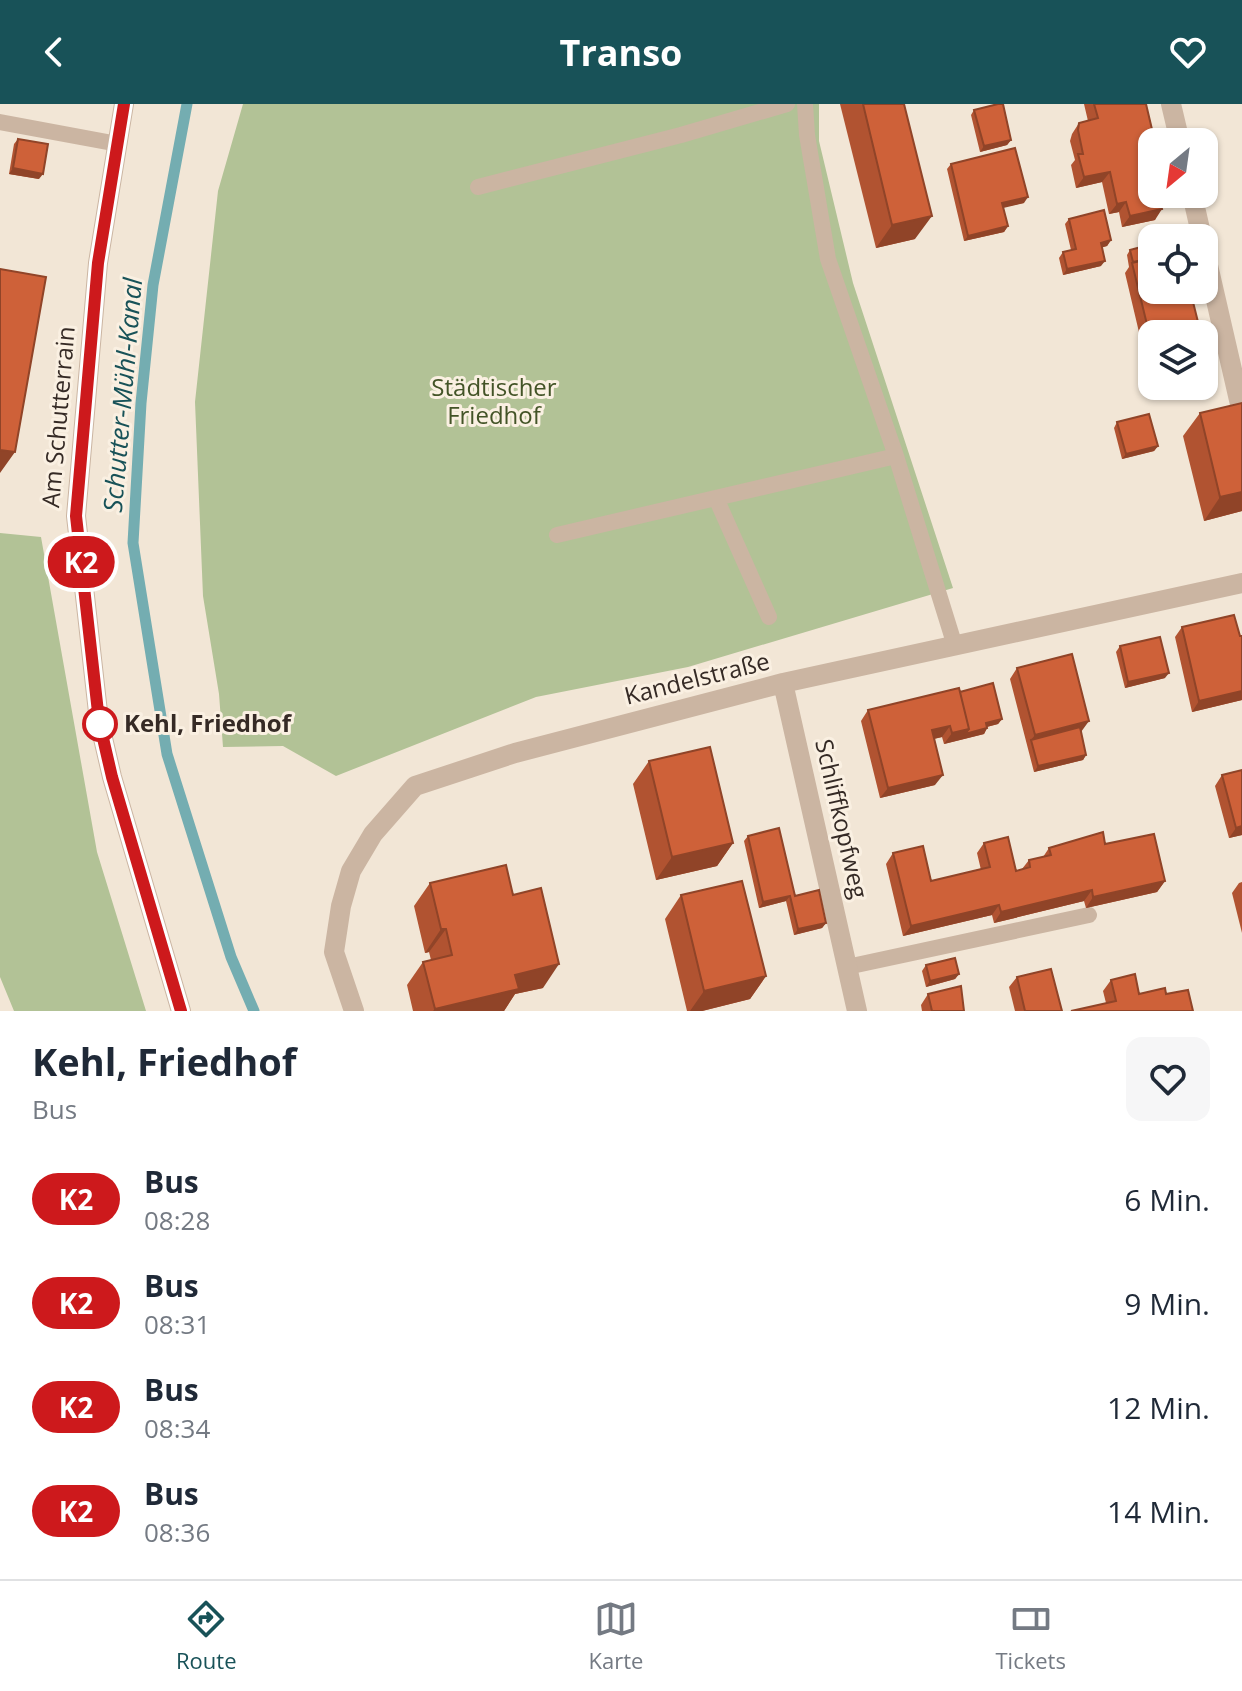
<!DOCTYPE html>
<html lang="de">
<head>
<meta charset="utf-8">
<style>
	:root { --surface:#fff; --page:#f6f6f7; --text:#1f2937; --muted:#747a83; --line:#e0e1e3; --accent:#185258 }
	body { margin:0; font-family:"Open Sans",sans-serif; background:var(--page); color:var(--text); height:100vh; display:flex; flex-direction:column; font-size:30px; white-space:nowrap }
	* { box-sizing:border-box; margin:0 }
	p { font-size:26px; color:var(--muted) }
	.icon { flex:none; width:44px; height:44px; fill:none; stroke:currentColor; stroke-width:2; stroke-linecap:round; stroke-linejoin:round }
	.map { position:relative; height:907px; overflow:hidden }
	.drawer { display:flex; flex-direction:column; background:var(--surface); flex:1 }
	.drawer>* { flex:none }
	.badge { padding:0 16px; border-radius:26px; font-size:28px; line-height:52px }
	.needle { width:52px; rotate:209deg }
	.tools { position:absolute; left:1138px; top:24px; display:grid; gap:16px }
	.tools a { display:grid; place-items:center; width:80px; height:80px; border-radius:16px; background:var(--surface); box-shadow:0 2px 6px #0004; font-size:40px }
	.map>.badge { position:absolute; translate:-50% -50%; box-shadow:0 0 0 4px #fff }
	.round { display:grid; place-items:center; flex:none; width:84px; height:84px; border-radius:16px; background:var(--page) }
	.summary { display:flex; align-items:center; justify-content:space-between; height:136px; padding:0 32px }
	h1 { font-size:38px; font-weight:700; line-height:60px }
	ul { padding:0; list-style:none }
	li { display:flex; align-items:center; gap:24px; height:104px; padding:0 32px }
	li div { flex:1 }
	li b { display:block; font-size:30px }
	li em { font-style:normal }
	li .badge { min-width:88px; font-weight:700; text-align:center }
	header { display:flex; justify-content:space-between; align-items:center; height:104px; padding:0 32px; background:var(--accent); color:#fff; font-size:36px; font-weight:700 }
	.menu { display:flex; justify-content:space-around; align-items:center; height:112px; border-top:2px solid var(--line); background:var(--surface); font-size:22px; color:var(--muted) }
	.menu a { display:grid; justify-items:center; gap:4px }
	.menu .active { color:var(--accent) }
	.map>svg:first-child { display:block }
	.green { fill:#b2c296 }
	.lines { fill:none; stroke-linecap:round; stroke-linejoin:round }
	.stream { stroke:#74adb1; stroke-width:11 }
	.service { stroke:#cbb5a2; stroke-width:16 }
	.minor { stroke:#cbb5a2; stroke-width:20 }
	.wall { fill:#b15331 }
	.shaded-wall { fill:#904428 }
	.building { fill:#ce6139; stroke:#904428; stroke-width:2 }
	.line-casing { stroke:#fff; stroke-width:18 }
	.line { stroke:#cd191c; stroke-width:12 }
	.stop-dot { fill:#fff; stroke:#cd191c; stroke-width:4 }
	.labels { text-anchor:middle; stroke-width:6; stroke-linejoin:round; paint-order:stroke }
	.park-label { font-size:24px; fill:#435427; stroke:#faf0e2 }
	.street-label { font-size:24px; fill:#352a25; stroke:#faf0e2 }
	.stop-label { font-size:24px; font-weight:bold; fill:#352a25; stroke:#faf0e2; text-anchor:start }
	.water-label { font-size:26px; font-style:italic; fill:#185258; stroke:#faf0e2 }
</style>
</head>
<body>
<header><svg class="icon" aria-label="back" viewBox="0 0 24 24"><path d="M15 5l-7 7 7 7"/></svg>Transo<svg class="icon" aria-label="heart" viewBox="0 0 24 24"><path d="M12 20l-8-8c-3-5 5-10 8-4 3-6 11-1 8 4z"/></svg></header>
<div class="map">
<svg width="1242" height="907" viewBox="0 0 1242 907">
	<rect width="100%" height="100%" fill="#f2e6d6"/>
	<path class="green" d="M243 0H819V37L853 179 953 484 688 563 536 593 336 672 283 642 223 643 219 590 203 492 195 298 218 87Z
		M0 429 41 433 97 748 146 907H14L0 873Z"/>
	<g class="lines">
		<path class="stream" d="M187 0 153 181 141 299 133 439 167 650 231 853 254 907"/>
		<path class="service" d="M805 0 807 31 828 155 896 352 955 542
			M0 18 118 40
			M478 83 681 31 787 0
			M716 394 769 513
			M557 431 896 352
			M847 863 1089 811"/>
		<path class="minor" d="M124 0 98 159 76 412 99 617 112 673 181 907
			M1171 0 1180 38
			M1192 90 1202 134
			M1204 144 1242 309
			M783 579 857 907
			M354 907 334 848 341 802 351 767 373 730 415 682 515 649 783 579 1242 479"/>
	</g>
	<path class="wall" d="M840 0H904L915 135 876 144Z
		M1084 0H1146L1160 97 1155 116 1122 123 1119 108 1109 110 1102 78 1076 84 1071 61 1075 56 1070 37 1072 30 1079 19 1088 17Z
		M974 6 1011 36 1007 41 980 48 971 11Z
		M18 35 39 75 9 70 14 40Z
		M951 60 1024 99 1003 103 1008 122 1004 128 964 137 947 65Z
		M1069 115 1111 136 1107 142 1102 143 1101 162 1063 171 1059 154 1063 148 1071 146 1065 120Z
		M1130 146 1152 230 1151 279 1125 169 1129 163 1127 151Z
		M1242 299V407L1204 417 1183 332 1200 309Z
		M1117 318 1158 342 1154 347 1122 355 1114 324Z
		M1182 523 1242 532V596L1192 608 1175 533Z
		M1120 542 1165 574 1125 584 1116 548Z
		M1017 564 1081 628 1086 651 1083 656 1034 668 1010 575Z
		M960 588 1002 615 998 620 987 623V624L984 630 944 640 942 633 934 635 935 681 880 694 861 617 868 606Z
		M649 657 733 739 717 762 656 776 633 680Z
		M1222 671 1242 731 1229 734 1215 682Z
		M748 732 795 792 826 819 822 824 794 831 786 797 759 804 744 737Z
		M984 739 1016 767 1022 765 1029 756 1043 753 1049 744 1105 740 1165 777 1157 788 1086 804 1084 797 994 819 992 811 903 832 886 760 893 749 931 777 981 766 977 749Z
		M1242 778V829L1232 789 1239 779Z
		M430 779 513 791 543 884 515 890 504 907H413L407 881 423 858 431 856 429 848 425 849 414 802Z
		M681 791 766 872 750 895 702 907H687L665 815Z
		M926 861 959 870 955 875 926 883 922 867Z
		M1017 873 1062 907H1015L1009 883Z
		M1111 876 1139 890H1166L1106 899 1103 887Z
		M928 890 964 907H922L921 901Z"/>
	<path class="shaded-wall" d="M1011 36 1007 41 980 48 984 42Z
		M13 64 43 70 39 75 9 70Z
		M1110 68 1102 78 1076 84 1084 73Z
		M1028 93 1024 99 999 105 1002 99Z
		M1126 98 1119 108 1109 110 1117 100Z
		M1162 105 1155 116 1122 123 1130 112Z
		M932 112 915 135 876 144 892 121Z
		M1008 122 1004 128 964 137 968 132Z
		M1111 136 1107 142 1097 145 1101 139Z
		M1105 157 1101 162 1063 171 1067 165Z
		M1158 342 1154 347 1122 355 1126 350Z
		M0 346 15 348 0 369Z
		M1242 388V407L1204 417 1220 393Z
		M1169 569 1165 574 1125 584 1128 578Z
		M1242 587V596L1192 608 1199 597Z
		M1002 615 998 620 982 624 986 619Z
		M1089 617 1081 628 1031 636 1035 631Z
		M950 622 942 633 924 637 932 626Z
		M987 624 984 630 944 640 952 629 969 625Z
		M1086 651 1083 656 1034 668 1038 662Z
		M943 671 935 681 880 694 888 684Z
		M1242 722V731L1229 734 1236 724Z
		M733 739 717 762 656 776 672 753Z
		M1165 777 1157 788 1086 804 1093 793Z
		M1092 786 1084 797 994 819 1001 808Z
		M790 792 786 797 759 804 763 798Z
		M999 801 992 811 903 832 911 822Z
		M826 819 822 824 794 831 798 825Z
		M441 825H446L429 848 425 849Z
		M559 860 543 884 515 890 504 907H433L435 905 515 871Z
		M959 870 955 875 926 883 930 877Z
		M766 872 750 895 702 907H690L704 887Z"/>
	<path class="building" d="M863 0H904L932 112 892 121Z
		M998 0H1003L1011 36 984 42 974 6Z
		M1094 0H1146L1155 38H1152V90H1158L1162 105 1130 112 1126 98 1117 100 1110 68 1084 73 1078 50H1083L1078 26 1079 19 1098 14Z
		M18 35 48 40 43 70 13 64Z
		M1015 44 1028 93 1002 99 1008 122 968 132 951 60Z
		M1104 106 1111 136 1101 139 1105 157 1067 165 1063 148 1076 145 1069 115Z
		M1152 140V154L1133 158 1130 146Z
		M1152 154V186H1190L1201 230H1152V241L1132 159Z
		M0 165 46 173 15 348 0 346Z
		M1204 241 1208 257 1204 258Z
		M1242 299V388L1220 393 1200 309Z
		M1149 310 1158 342 1126 350 1117 318Z
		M1234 511 1240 532H1242V587L1199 597 1182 523Z
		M1160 533 1169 569 1128 578 1120 542Z
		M1072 550 1089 617 1035 631 1017 564Z
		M993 579 1002 615 986 619 987 624 965 630 969 625 960 588Z
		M959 584 969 625 952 629 950 622 932 626 943 671 888 684 868 606Z
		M1080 623 1086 651 1038 662 1031 636Z
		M710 643 733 739 672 753 649 657Z
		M1242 666V722L1236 724 1222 671Z
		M779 724 795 792 819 786 826 819 798 825 790 792 763 798 748 732Z
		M1103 728 1105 740 1154 730 1165 777 1093 793 1092 786 1001 808 999 801 911 822 893 749 923 742 931 777 990 763 984 739 1008 733 1016 767 1030 763 1029 756 1051 751 1049 744Z
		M506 761 513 791 541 784 559 860 515 871 519 885 435 905 423 858 452 851 446 825H441L430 779Z
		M742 777 766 872 704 887 681 791Z
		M955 854 959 870 930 877 926 861Z
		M1051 865 1062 907H1025L1017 873Z
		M1135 870 1139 890 1165 884 1166 890 1188 886 1193 907H1071L1116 897 1111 876Z
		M961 882 964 907H932L928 890Z"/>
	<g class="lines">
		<defs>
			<path id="line" d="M124 0 98 159 76 412 99 617 112 673 181 907"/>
		</defs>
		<use href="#line" class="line-casing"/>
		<use href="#line" class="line"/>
	</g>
	<circle class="stop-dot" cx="100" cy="620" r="16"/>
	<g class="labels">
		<g class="park-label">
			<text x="494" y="292">Städtischer<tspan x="494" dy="28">Friedhof</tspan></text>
		</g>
		<g class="street-label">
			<text transform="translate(59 313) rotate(-85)" y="8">Am Schutterrain</text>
			<text transform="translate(697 575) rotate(-14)" y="8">Kandelstraße</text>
			<text transform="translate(841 715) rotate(77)" y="8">Schliffkopfweg</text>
		</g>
		<g class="stop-label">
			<text x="124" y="628">Kehl, Friedhof</text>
		</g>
		<g class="water-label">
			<text transform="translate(123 291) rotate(-85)" y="9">Schutter-Mühl-Kanal</text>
		</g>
	</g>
</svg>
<div class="tools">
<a><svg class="needle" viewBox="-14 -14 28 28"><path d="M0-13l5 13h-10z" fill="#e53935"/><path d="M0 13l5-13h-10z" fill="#747a83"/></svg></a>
<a><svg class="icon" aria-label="locate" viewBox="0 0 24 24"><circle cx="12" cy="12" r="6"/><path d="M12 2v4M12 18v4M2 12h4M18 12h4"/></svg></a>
<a><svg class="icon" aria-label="layers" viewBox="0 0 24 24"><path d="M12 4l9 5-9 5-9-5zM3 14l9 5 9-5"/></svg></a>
</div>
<b class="badge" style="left:81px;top:458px;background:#cd191c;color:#fff">K2</b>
</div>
<section class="drawer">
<div class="summary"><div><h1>Kehl, Friedhof</h1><p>Bus</p></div><a class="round"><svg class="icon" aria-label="heart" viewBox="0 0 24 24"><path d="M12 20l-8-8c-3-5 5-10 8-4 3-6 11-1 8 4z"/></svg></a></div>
<ul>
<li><span class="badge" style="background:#cd191c;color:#fff">K2</span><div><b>Bus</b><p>08:28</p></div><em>6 Min.</em></li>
<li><span class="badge" style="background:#cd191c;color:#fff">K2</span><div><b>Bus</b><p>08:31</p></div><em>9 Min.</em></li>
<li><span class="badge" style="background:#cd191c;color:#fff">K2</span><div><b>Bus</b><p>08:34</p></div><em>12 Min.</em></li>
<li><span class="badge" style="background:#cd191c;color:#fff">K2</span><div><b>Bus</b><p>08:36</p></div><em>14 Min.</em></li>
</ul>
</section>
<nav class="menu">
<a class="active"><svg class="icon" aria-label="directions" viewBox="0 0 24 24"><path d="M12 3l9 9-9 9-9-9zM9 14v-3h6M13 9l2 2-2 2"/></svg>Route</a>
<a><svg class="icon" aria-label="map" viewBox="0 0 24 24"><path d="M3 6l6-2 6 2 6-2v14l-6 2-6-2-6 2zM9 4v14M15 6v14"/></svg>Karte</a>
<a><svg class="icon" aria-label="tickets" viewBox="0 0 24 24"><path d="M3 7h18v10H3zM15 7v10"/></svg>Tickets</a>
</nav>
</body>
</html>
